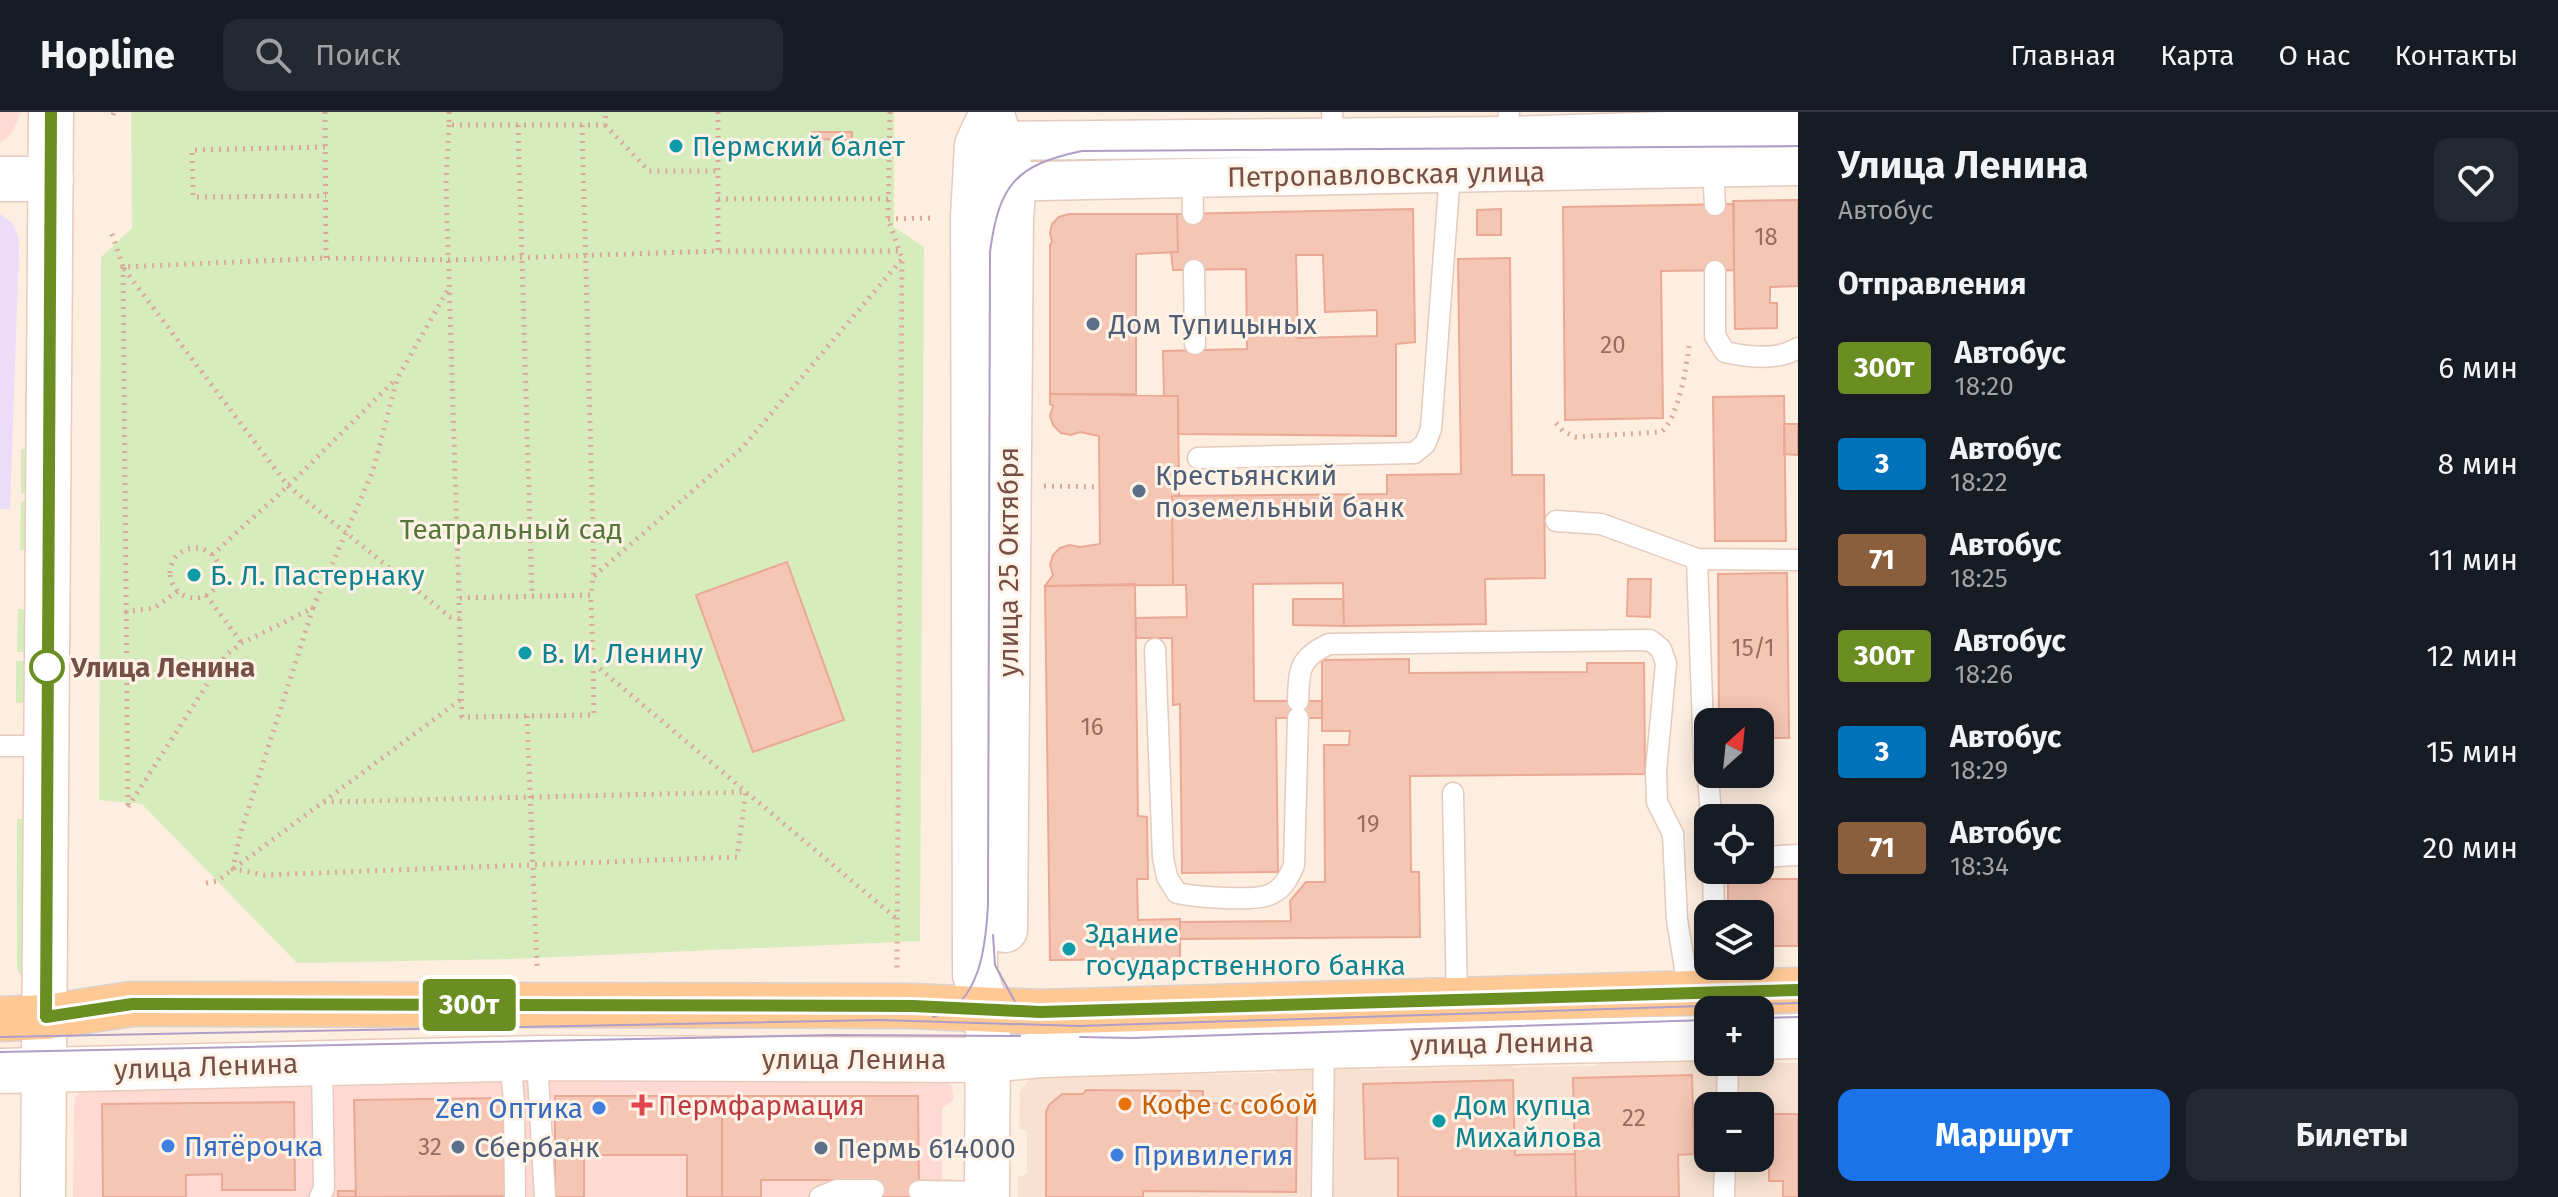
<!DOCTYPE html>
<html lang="ru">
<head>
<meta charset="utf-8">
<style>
	:root { --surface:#171b24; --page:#242831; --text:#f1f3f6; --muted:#9ea1a6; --line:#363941; --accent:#1a73e8 }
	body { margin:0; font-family:"Fira Sans",sans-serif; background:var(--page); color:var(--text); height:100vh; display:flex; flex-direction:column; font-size:30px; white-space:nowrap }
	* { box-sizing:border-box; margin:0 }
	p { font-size:26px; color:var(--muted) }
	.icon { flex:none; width:44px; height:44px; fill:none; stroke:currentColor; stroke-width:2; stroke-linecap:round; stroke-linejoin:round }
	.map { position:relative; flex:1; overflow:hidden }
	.panel { display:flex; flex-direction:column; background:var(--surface); width:760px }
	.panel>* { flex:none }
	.badge { padding:0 16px; border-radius:6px; font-size:28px; line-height:52px }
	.needle { width:52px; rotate:27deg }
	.fabs { position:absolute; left:1694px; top:596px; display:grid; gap:16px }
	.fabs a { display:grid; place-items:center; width:80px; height:80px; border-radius:16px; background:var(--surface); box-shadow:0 4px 20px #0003; font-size:40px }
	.map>.badge { position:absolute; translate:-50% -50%; box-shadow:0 0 0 4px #fff }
	h2 { padding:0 40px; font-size:30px; line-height:72px }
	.round { display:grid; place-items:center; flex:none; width:84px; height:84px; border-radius:16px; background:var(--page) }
	.headline { display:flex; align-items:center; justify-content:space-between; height:136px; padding:0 40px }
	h1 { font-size:38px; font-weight:700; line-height:60px }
	.action { display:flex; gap:16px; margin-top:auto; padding:16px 40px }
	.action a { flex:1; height:92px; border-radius:16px; background:var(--accent); color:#fff; font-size:32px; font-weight:700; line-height:92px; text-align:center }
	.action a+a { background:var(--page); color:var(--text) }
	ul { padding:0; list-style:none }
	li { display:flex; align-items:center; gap:24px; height:96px; padding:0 40px }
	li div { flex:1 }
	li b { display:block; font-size:30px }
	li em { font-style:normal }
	li .badge { min-width:88px; font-weight:700; text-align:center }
	header { display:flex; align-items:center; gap:48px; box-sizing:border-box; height:112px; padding:0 40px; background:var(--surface); border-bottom:2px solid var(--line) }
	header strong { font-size:38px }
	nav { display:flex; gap:44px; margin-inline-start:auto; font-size:28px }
	.search { width:560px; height:72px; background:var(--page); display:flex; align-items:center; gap:20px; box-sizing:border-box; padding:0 28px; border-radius:16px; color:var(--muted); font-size:30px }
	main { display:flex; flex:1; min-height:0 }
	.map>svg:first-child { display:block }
	.residential { fill:#f8e1d0; fill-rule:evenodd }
	.commercial { fill:#ffdad2 }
	.education { fill:#ebdcfa }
	.green { fill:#d7ecbd }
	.building { fill:#f6c6b5; stroke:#eaa994; stroke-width:2; fill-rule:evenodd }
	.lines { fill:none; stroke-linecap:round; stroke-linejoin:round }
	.service-casing { stroke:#e5cabe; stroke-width:23 }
	.minor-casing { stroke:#e5cabe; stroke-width:41 }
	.tertiary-casing { stroke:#e5cabe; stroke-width:47 }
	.secondary-casing { stroke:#eacaba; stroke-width:47 }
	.primary-casing { stroke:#dbd2cf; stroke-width:47 }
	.path { stroke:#daa998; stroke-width:5; stroke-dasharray:2 6; stroke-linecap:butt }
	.service { stroke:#fff; stroke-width:20 }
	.minor { stroke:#fff; stroke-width:38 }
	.tertiary { stroke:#fff; stroke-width:44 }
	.secondary { stroke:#fff; stroke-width:44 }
	.primary { stroke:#ffc995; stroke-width:44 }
	.tram { stroke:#af9ec7; stroke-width:2 }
	.line-casing { stroke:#fff; stroke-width:18 }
	.line { stroke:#6b8e23; stroke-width:12 }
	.culture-dot { fill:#0f9aa8; stroke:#fff2e7; stroke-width:3 }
	.service-dot { fill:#5c6f8a; stroke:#fff2e7; stroke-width:3 }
	.stop-dot { fill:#fff; stroke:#6b8e23; stroke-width:4 }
	.food-dot { fill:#e8710a; stroke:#fff2e7; stroke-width:3 }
	.health-dot { fill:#e0444e; stroke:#fff2e7; stroke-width:3 }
	.shop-dot { fill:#3f7fe0; stroke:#fff2e7; stroke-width:3 }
	.labels { text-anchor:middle; stroke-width:6; stroke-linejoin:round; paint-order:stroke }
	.number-label { font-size:24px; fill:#966e61 }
	.culture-label { font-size:28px; fill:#0d838f; stroke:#fff2e7; text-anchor:start }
	.street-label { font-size:28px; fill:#765045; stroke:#fff2e7 }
	.service-label { font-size:28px; fill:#4e5e75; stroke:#fff2e7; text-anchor:start }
	.park-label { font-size:28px; fill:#54773a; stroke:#fff2e7 }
	.stop-label { font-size:28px; font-weight:bold; fill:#765045; stroke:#fff2e7; text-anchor:start }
	.food-label { font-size:28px; fill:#c56008; stroke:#fff2e7; text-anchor:start }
	.health-label { font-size:28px; fill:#be3a42; stroke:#fff2e7; text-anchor:start }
	.shop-label { font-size:28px; fill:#366cbe; stroke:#fff2e7; text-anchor:start }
</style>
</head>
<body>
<header>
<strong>Hopline</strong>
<div class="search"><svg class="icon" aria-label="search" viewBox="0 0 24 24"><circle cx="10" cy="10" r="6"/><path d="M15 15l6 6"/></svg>Поиск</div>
<nav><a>Главная</a><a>Карта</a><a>О нас</a><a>Контакты</a></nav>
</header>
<main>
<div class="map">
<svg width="1798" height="1085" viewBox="0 0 1798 1085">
	<rect width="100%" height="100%" fill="#feeedf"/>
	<path class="residential" d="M1708 939V950H1760V939H1766L1775 951H1798V1085H1018V1065L1027 1062V1019L1019 1017 1020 979 1036 959 1122 952 1133 963 1275 961 1282 948 1353 945 1360 958 1487 955 1494 942H1506L1514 955 1597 954 1604 940ZM1708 994H1760V1046H1708Z"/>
	<path class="commercial" d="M0 0H21L12 21 0 31Z
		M658 960 943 967 952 975 954 988 942 996V1067H953V1085H73L74 997 75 986 82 977Z"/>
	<path class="education" d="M0 102 12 111 18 123 19 138 10 397H0Z"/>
	<path class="green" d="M131 0H894V115L924 135 920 829 511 847 297 851 142 692 99 688 101 145 132 116Z
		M33 336V381L21 382V337Z
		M21 389H33V438H20Z
		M18 497H30V540H17Z
		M16 549H30V590L16 591Z
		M17 707H28L24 864 19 861 17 855Z"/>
	<path class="building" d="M812 20H852V28L812 27Z
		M1798 88V174L1770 175V191H1777V216L1735 217 1733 89Z
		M1734 92V158L1661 159 1663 306 1565 308 1563 95Z
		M1413 97 1415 230 1396 232V324L1178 322V284H1164L1163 239 1247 237 1246 157 1173 158 1171 140H1178L1177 102ZM1296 143H1323L1325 200 1377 198V224L1298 226Z
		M1501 97V123H1477V98Z
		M1069 102H1177L1178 140 1136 142V282H1050V133L1052 130 1050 121 1052 112 1059 105Z
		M1510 146 1512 363H1544L1545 466 1485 467 1486 512 1344 514 1343 471 1253 472 1254 589H1322V606H1276L1278 760 1182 761 1180 592 1173 593 1172 526H1136V506L1187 505 1186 473H1173L1172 384 1387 382V363L1461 362 1458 147Z
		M1050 282 1178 284 1179 384H1172L1173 473 1045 474 1053 463 1050 453 1053 443 1060 436 1070 433 1080 435 1100 432 1099 324 1080 320 1071 323 1061 321 1053 313 1050 304 1053 294 1050 292Z
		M1784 284 1786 429H1715L1713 285Z
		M1784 312H1798V343L1784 342Z
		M787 450 844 608 753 640 696 483Z
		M1787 461 1789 626H1760V610H1719L1718 462Z
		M1628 467H1651L1650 505 1627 504Z
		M1135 472 1138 704 1147 705 1148 767H1137L1138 808 1180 807V847L1050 848 1045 474Z
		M1293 487H1343L1344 514 1293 513Z
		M1409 547V561L1587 560V551H1644L1645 662 1410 664 1411 760H1419L1420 825 1180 827V810L1291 809 1290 789 1306 770H1325L1324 633H1349L1350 619H1322V548Z
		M1728 767H1798V834H1760V802H1728Z
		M1692 963 1694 1042 1678 1043 1679 1085H1576L1573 966Z
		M1513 968 1515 1043 1575 1042 1576 1085H1398V1046L1365 1047 1363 972Z
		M1086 978 1203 979V991L1297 992 1296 1080 1143 1079V1085H1046V1000L1049 993 1062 982H1083Z
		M555 984H722V1085H687V1043H584V1085H555Z
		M722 984H918L919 1085H874V1068H761V1085H722Z
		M503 986 505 1084 356 1085 354 988Z
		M294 990 295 1078H222V1062L186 1063V1085H103L102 992Z
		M1769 1002H1798V1085H1783V1069H1769Z
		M338 1079H355L356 1085H338Z"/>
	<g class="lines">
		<defs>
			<path id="service" d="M1332 0 1334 26
				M1507 24 1509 0
				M1713 56 1715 93
				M1192 65 1193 102
				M1194 158 1195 232
				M1715 159V224L1725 240C1747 245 1778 249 1798 236
				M1198 346 1414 341 1425 332 1431 317 1450 61
				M1556 409 1601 412 1697 447
				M1155 537 1163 746 1167 765 1177 781C1195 785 1256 790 1271 782 1284 776 1289 765 1294 753L1298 606
				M1298 589C1299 557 1299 546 1329 532L1650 528 1661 537 1666 551 1656 659 1657 690 1673 722 1677 808 1687 868 1692 882
				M0 634H47
				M1708 661 1704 646 1697 447 1798 448
				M1708 662 1711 706
				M1453 681 1457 890
				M1760 745 1798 743
				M1713 758 1714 802
				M537 946 545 1085
				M510 947 514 989 515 1085
				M1727 994 1728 950
				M919 1079 987 1080
				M320 1085 324 1076 322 950
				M820 1085 837 1078H874
				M1322 1085 1324 934
				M1724 1085 1725 1046"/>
			<path id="minor" d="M977 33 1003 29 1507 24 1798 15
				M985 70 1798 54"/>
			<path id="tertiary" d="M991 0 1014 69 1011 105 1005 818
				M0 67H51
				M987 1085 988 897 975 863 973 105 977 33 991 3"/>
			<path id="secondary" d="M1760 925 1798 924
				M0 959 537 946 987 948 1041 943 1324 934 1708 926
				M43 1085 51 0"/>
			<path id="primary" d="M0 907 46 905 132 892H154L913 894 1040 900 1798 878"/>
		</defs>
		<use href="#service" class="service-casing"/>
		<use href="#minor" class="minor-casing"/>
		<use href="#tertiary" class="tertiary-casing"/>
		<use href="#secondary" class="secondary-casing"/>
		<use href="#primary" class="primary-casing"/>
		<path class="path" d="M325 0 326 146
			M449 0V13H605L606 0
			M718 0V139
			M890 0 888 107 902 146 897 856
			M113 3 114 0
			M449 13 446 71 459 486
			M518 13 532 484
			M582 13 594 457 591 483
			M605 13 649 59H717
			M325 35 192 38 193 85 326 84
			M718 40 888 39
			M718 87H888
			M888 107 934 106
			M112 122 123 155 326 146 449 148 718 139H898
			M123 155 128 694
			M124 157 288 374 450 505 460 507
			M1556 311 1563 319 1575 325 1661 320C1678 307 1687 254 1689 233
			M1044 374 1099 375
			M170 461a25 25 0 1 1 50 0a25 25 0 1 1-50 0Z
			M212 443 288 374 396 267
			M594 464 742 336 902 147
			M206 483 241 530
			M313 496 240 723 233 757 264 763 737 745 746 680 323 690
			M125 500 154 496 178 479
			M593 551 594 603 462 605 459 486 591 483 593 551 897 807
			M527 604 537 855
			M128 695 226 543 242 531 313 496 373 359 397 267 450 174
			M206 771 217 769 460 588"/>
		<use href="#service" class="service"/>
		<use href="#minor" class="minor"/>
		<use href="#tertiary" class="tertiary"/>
		<use href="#secondary" class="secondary"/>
		<use href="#primary" class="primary"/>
		<path class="tram" d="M993 823 995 853 1020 899 1044 907
			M933 905C981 894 986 831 988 792L990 140C999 73 1015 53 1082 39L1798 34
			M1760 906 1798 905
			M0 925 880 908 1079 914 1798 891
			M1080 925 1131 926 1708 908
			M0 940 832 923 1020 924"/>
	</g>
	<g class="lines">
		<defs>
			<path id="line" d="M51 0 46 905 132 892H154L913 894 1040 900 1798 878"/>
		</defs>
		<use href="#line" class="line-casing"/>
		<use href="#line" class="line"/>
	</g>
	<g class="culture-dot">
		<circle cx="676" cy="34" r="8"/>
		<circle cx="194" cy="463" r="8"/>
		<circle cx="525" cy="541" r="8"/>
		<circle cx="1069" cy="837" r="8"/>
		<circle cx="1439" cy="1009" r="8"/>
	</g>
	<g class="service-dot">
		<circle cx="1093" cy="212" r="8"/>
		<circle cx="1139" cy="379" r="8"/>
		<circle cx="458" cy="1035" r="8"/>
		<circle cx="821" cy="1036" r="8"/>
	</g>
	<circle class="stop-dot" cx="47" cy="555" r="16"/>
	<circle class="food-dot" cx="1125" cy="992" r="8"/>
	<path class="health-dot" d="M638 981h8v8h8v8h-8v8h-8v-8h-8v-8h8z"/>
	<g class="shop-dot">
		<circle cx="599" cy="996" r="8"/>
		<circle cx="168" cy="1034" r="8"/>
		<circle cx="1117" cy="1043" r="8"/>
	</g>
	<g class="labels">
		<g class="number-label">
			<text x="1766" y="133">18</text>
			<text x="1613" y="241">20</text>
			<text x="1753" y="544">15/1</text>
			<text x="1092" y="623">16</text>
			<text x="1368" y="720">19</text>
			<text x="1634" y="1014">22</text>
			<text x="430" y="1043">32</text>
		</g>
		<g class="culture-label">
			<text x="692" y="44">Пермский балет</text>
			<text x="210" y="473">Б. Л. Пастернаку</text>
			<text x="541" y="551">В. И. Ленину</text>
			<text x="1085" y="831">Здание<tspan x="1085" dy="32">государственного банка</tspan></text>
			<text x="1455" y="1003">Дом купца<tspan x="1455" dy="32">Михайлова</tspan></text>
		</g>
		<g class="street-label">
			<text transform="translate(1386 62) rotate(-1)" y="10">Петропавловская улица</text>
			<text transform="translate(1008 450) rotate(-90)" y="10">улица 25 Октября</text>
			<text transform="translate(1502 931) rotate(-1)" y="10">улица Ленина</text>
			<text x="854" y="957">улица Ленина</text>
			<text transform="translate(206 954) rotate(-2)" y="10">улица Ленина</text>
		</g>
		<g class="service-label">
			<text x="1109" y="222">Дом Тупицыных</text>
			<text x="1155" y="373">Крестьянский<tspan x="1155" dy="32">поземельный банк</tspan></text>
			<text x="474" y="1045">Сбербанк</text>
			<text x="837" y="1046">Пермь 614000</text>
		</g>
		<g class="park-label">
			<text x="511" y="427">Театральный сад</text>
		</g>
		<g class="stop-label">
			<text x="71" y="565">Улица Ленина</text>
		</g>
		<g class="food-label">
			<text x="1141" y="1002">Кофе с собой</text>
		</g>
		<g class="health-label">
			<text x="658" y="1003">Пермфармация</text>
		</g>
		<g class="shop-label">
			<text x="583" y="1006" text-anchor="end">Zen Оптика</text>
			<text x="184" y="1044">Пятёрочка</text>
			<text x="1133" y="1053">Привилегия</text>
		</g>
	</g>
</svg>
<div class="fabs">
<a><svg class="needle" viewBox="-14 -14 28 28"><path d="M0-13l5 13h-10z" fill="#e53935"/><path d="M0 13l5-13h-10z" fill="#9ea1a6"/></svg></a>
<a><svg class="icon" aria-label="locate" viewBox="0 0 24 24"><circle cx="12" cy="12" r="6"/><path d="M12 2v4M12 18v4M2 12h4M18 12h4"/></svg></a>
<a><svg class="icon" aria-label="layers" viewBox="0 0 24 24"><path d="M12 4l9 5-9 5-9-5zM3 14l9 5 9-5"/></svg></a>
<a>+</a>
<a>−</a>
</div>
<b class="badge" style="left:469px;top:893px;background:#6b8e23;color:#fff">300т</b>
</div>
<section class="panel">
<div class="headline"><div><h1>Улица Ленина</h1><p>Автобус</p></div><a class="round"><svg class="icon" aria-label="heart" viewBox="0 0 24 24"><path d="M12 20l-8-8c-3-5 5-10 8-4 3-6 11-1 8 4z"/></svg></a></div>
<h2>Отправления</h2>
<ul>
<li><span class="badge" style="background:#6b8e23;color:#fff">300т</span><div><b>Автобус</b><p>18:20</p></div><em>6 мин</em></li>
<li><span class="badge" style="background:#0072bc;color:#fff">3</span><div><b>Автобус</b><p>18:22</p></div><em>8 мин</em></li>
<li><span class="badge" style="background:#8b5e3c;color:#fff">71</span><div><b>Автобус</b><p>18:25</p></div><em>11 мин</em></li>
<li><span class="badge" style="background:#6b8e23;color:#fff">300т</span><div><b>Автобус</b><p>18:26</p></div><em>12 мин</em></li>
<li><span class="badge" style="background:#0072bc;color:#fff">3</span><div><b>Автобус</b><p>18:29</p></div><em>15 мин</em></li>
<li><span class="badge" style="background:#8b5e3c;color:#fff">71</span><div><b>Автобус</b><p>18:34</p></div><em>20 мин</em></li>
</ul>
<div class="action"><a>Маршрут</a><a>Билеты</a></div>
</section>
</main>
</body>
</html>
